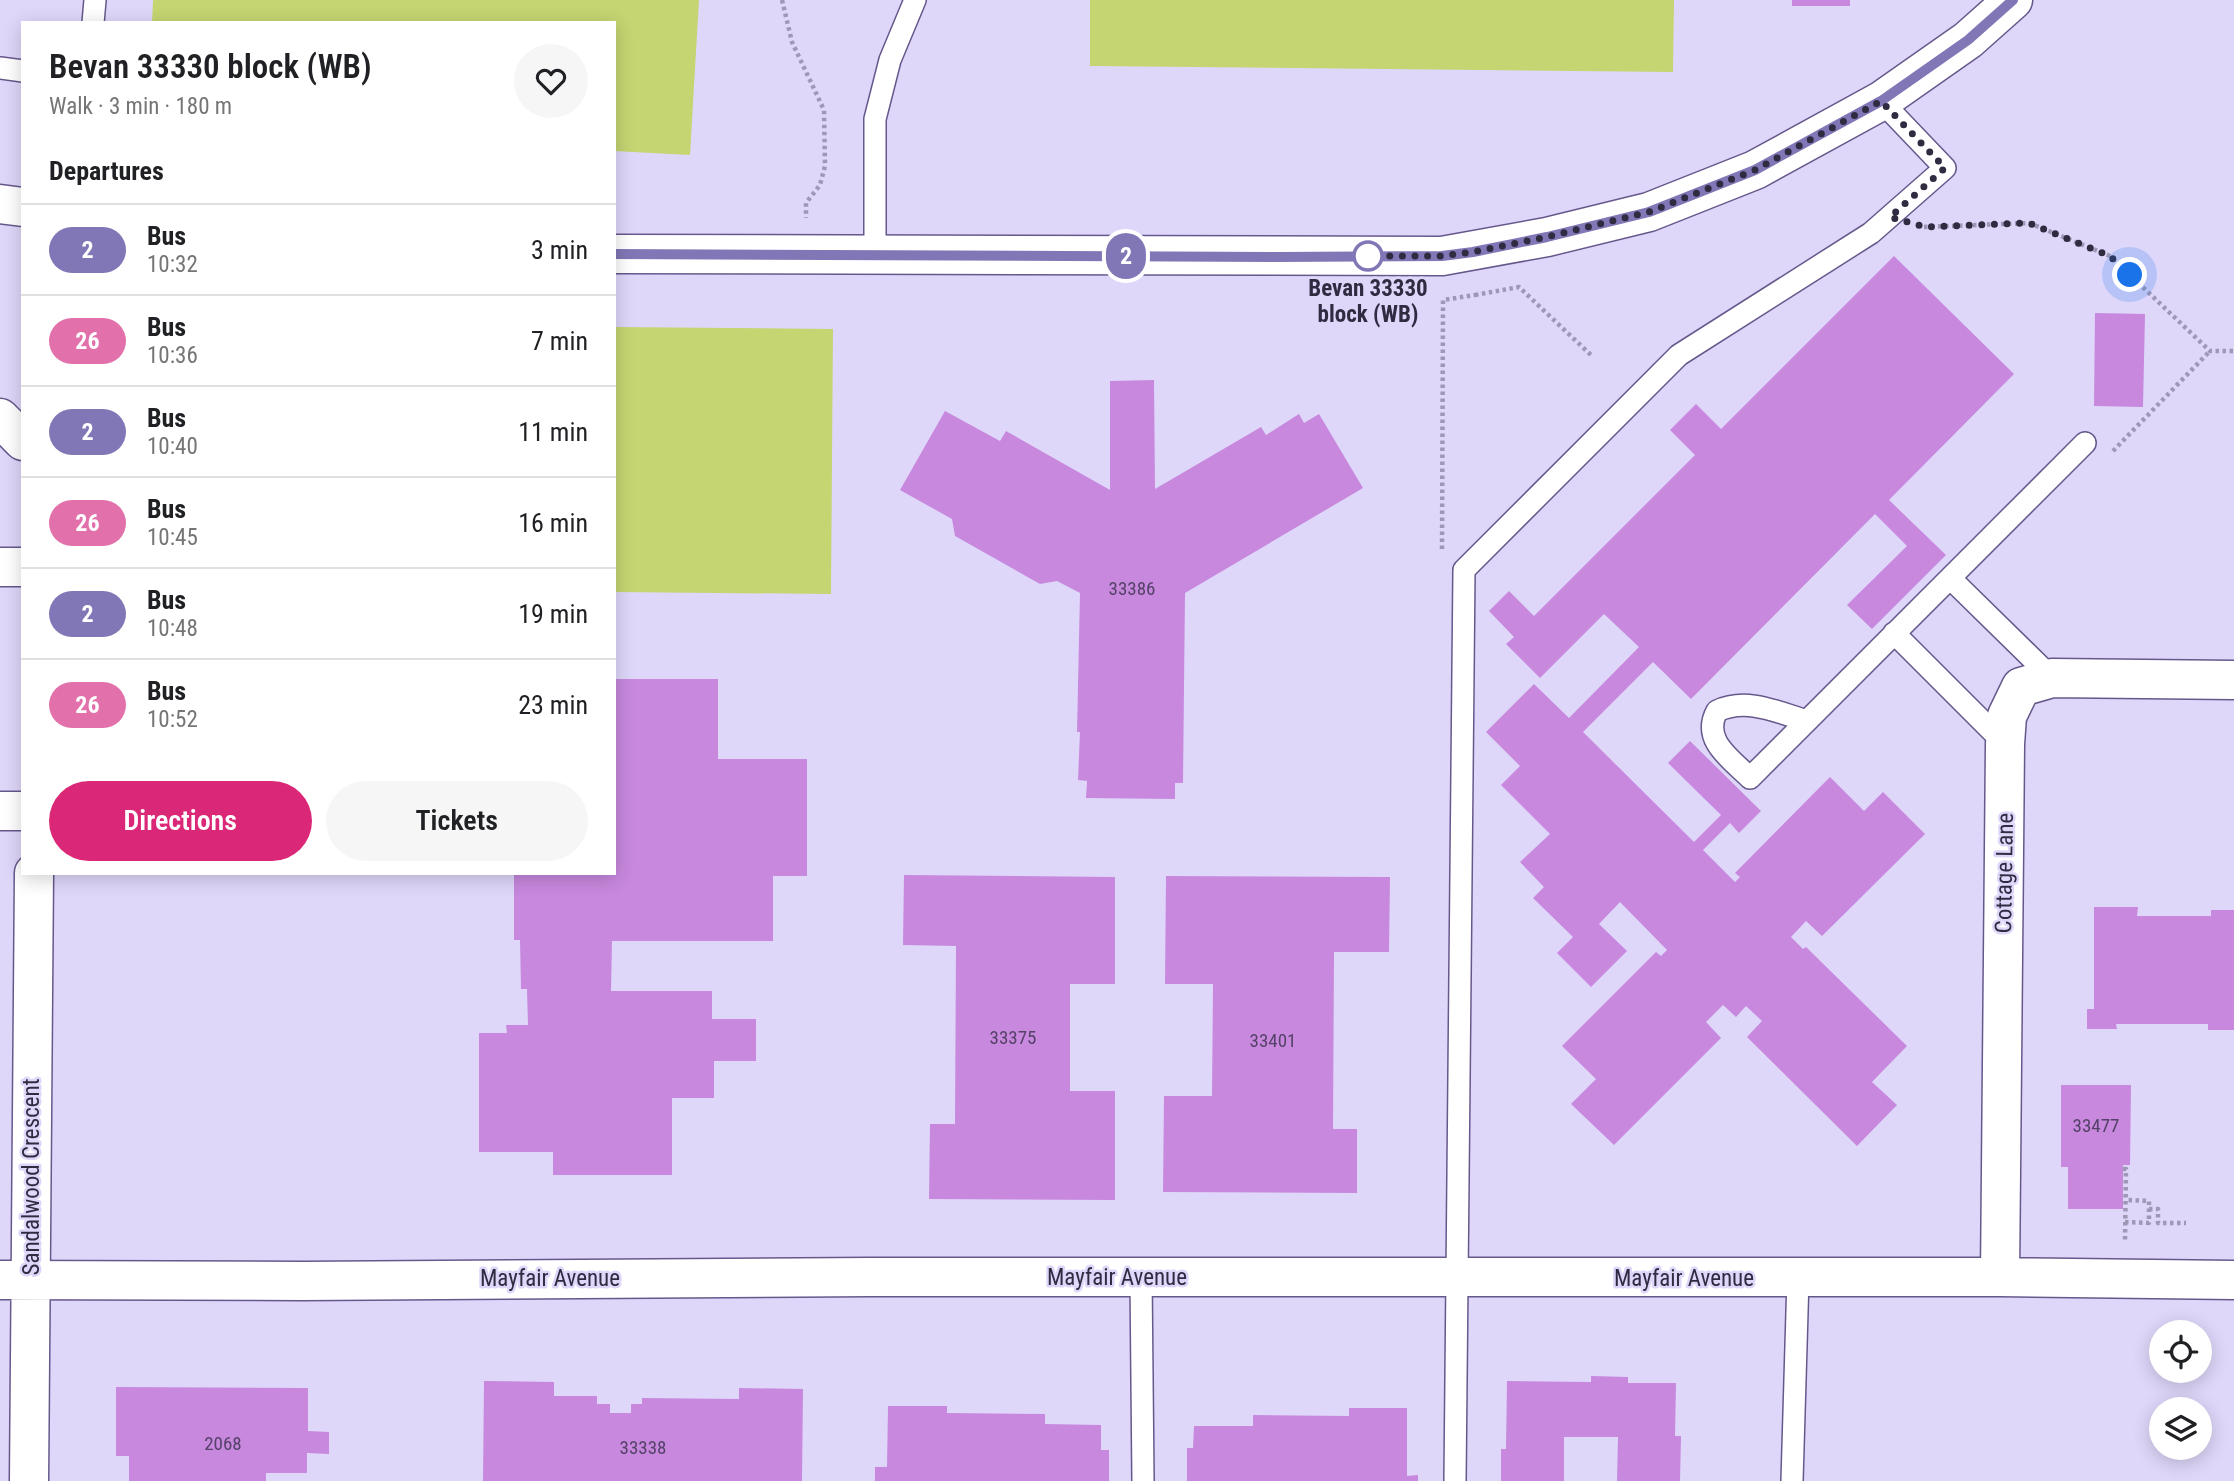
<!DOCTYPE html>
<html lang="en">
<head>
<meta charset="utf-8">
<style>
	:root { --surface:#fff; --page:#f6f6f6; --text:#202124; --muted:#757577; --line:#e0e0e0; --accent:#db2777 }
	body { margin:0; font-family:"Roboto Condensed",sans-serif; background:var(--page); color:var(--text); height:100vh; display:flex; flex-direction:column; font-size:26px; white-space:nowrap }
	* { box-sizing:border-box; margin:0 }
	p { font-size:23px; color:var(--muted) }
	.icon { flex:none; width:38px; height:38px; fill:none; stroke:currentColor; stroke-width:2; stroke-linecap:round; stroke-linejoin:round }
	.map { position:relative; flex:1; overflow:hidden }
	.sheet { position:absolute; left:21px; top:21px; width:595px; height:854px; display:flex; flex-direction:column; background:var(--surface); border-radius:0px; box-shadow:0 4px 18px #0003 }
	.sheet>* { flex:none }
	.badge { padding:0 14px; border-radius:23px; font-size:24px; line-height:46px }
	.buttons { position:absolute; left:2149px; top:1320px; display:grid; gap:14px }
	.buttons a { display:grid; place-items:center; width:63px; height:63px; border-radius:50%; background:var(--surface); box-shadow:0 4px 18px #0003; font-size:35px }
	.you { position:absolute; width:35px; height:35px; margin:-18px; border:5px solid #fff; border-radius:50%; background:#1a73e8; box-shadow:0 0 0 10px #1a73e833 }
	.map>.badge { position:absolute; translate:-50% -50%; box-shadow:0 0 0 4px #fff }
	h2 { padding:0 28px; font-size:26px; line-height:63px }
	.round { display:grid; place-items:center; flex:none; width:74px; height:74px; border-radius:37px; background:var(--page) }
	.headline { display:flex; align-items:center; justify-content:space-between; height:119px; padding:0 28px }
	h1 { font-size:33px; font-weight:600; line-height:52px }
	.action { display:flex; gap:14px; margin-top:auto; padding:14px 28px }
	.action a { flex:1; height:80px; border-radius:42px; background:var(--accent); color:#fff; font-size:28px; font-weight:600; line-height:80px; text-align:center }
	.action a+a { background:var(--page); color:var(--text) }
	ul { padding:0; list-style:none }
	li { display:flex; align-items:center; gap:21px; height:91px; padding:0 28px; border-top:2px solid var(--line) }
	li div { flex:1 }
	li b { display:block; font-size:26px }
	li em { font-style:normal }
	li .badge { min-width:77px; font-weight:700; text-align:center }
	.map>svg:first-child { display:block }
	.green { fill:#c5d572 }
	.building { fill:#c788de }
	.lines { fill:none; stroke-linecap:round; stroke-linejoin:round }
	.service-casing { stroke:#67588c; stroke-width:24 }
	.minor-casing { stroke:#67588c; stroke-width:41 }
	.tertiary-casing { stroke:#67588c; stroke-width:41 }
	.path { stroke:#9e97b5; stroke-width:4.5; stroke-dasharray:3.5 3.5; stroke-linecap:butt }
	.service { stroke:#fff; stroke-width:21 }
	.minor { stroke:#fff; stroke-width:38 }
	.tertiary { stroke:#fff; stroke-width:38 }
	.line-casing { stroke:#fff; stroke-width:16 }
	.line { stroke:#8177b7; stroke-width:10 }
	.walk { stroke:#312b42; stroke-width:7; stroke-dasharray:0 12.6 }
	.stop-dot { fill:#fff; stroke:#8177b7; stroke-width:3.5 }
	.labels { text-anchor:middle; stroke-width:5; stroke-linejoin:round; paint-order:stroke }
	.number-label { font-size:19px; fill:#564269 }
	.stop-label { font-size:23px; font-weight:bold; fill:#312b42; stroke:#dfd7fa }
	.street-label { font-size:23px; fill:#312b42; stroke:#dfd7fa }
</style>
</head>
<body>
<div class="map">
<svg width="2234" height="1481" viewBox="0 0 2234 1481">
	<rect width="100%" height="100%" fill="#dfd7fa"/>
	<path class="green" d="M153 0H699L690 155 614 151V23H152Z
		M1090 0H1674L1673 72 1090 66Z
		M614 327 833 329 831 594 614 592Z"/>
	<path class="building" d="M1792 0H1850V6H1792Z
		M1894 256 2014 374 1889 500 1946 555 1872 629 1847 605 1907 546 1875 514 1691 699 1653 662 1583 732 1694 842 1721 815 1668 763 1690 741 1761 811 1739 833 1730 823 1703 850 1735 882 1740 877 1735 873 1830 777 1864 811 1883 792 1925 834 1822 936 1806 921 1791 937 1803 949 1806 947 1907 1046 1872 1082 1897 1105 1857 1146 1747 1037 1762 1021 1746 1006 1736 1017 1723 1005 1706 1022 1721 1038 1614 1145 1571 1104 1596 1079 1562 1046 1656 952 1661 956 1667 950 1620 902 1599 924 1627 951 1591 987 1557 953 1573 937 1533 898 1544 887 1520 862 1550 834 1501 785 1520 766 1486 732 1534 684 1569 718 1639 647 1604 614 1540 678 1506 644 1514 637 1489 611 1509 591 1534 616 1695 455 1670 430 1696 404 1721 429Z
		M2095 313 2145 314 2143 407 2094 406Z
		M1154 380 1155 489 1261 427 1266 435 1299 414 1304 423 1319 414 1363 488 1185 593 1183 783H1175V799L1086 798 1087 781 1078 780 1080 732H1077L1080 593 1057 581 1040 584 955 536 952 519 900 490 945 411 1000 441 1006 431 1110 490V381Z
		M614 679H718V759H807V876H773V941H612L611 991H712V1019H756V1061H714V1098H672V1175H553V1152H479V1033H507L506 1025H528L527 989H521L520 940H514V873H614Z
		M904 875 1115 877V984H1070V1091H1115V1200L929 1199 930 1124H955L956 946 903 945Z
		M1166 876 1390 877 1389 952H1334L1333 1129H1357V1193L1163 1192 1164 1096H1212L1213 984H1165Z
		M2094 907H2138L2137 916H2211V910H2234V1030H2208V1024H2116L2117 1029H2087V1009H2094Z
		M2061 1085H2131L2130 1165H2123V1209H2068V1167H2061Z
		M1591 1376 1628 1377V1383H1676L1675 1436H1681L1680 1481H1617L1618 1437H1564V1481H1501V1449H1506L1507 1381 1591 1382Z
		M484 1381 554 1382V1396H597V1404H610V1413H631V1404H642V1398L739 1399V1388L803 1389 802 1481H483Z
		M116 1387 308 1388V1431L329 1432V1454L307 1453V1473H266V1481H129V1456H116Z
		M888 1406H947V1413L1045 1414V1424L1101 1425V1450H1109V1481H875V1467H887Z
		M1349 1408H1407V1476L1418 1475V1481H1187V1448H1193L1194 1426H1253V1415L1349 1416Z"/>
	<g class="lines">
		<defs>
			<path id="service" d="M93 23 95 0
				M0 68 23 71
				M875 255V119L890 60 915 0
				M1951 579 2052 678
				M1894 633 2005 744
				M1807 721C1777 712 1747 697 1717 711 1701 740 1731 759 1750 778L2085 443
				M1141 1277 1143 1481
				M1455 1481 1464 570 1679 355 1871 233 1945 168 1881 101
				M1792 1481 1798 1278"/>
			<path id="minor" d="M0 418 23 441
				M0 567H23
				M0 811H23
				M2000 1277 2005 744 2007 716 2021 687 2052 678 2234 680
				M0 1280 303 1281 870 1277H2000L2234 1280
				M29 1481 34 873"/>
			<path id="tertiary" d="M0 204 23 207
				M614 254 1442 256 1547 237 1649 212 1755 170 1881 101 1968 40 2013 0"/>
		</defs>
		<use href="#service" class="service-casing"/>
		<use href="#minor" class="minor-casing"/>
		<use href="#tertiary" class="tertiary-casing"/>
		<path class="path" d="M782 0 792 42 824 110 825 166 820 185 806 203V218
			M1924 227 2029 223 2110 256 2210 351H2234
			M1475 295 1519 287 1592 356
			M2113 451 2210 351
			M1442 549 1443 300 1475 295
			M2123 1169H2126L2125 1241
			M2149 1209H2158V1223H2186
			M2125 1222 2149 1223V1201L2126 1200"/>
		<use href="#service" class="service"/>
		<use href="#minor" class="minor"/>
		<use href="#tertiary" class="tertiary"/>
	</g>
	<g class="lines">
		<defs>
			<path id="line" d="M614 254 1278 257 1442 256 1473 252 1547 237 1649 212 1755 170 1881 101 1968 40 2013 0"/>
		</defs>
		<use href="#line" class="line-casing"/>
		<use href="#line" class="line"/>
		<path class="walk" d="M1368 256H1360H1442L1473 252 1547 237 1649 212 1755 170 1881 101 1945 168 1890 217 1925 227 2029 223 2110 256 2130 275"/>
	</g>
	<circle class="stop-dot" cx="1368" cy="256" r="14"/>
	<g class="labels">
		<g class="number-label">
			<text x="1132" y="595">33386</text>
			<text x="1013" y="1044">33375</text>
			<text x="1273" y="1047">33401</text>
			<text x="2096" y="1132">33477</text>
			<text x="223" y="1450">2068</text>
			<text x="643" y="1454">33338</text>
		</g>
		<g class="stop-label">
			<text x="1368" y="296">Bevan 33330<tspan x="1368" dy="26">block (WB)</tspan></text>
		</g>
		<g class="street-label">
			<text transform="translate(2004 873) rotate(-89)" y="8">Cottage Lane</text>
			<text transform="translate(31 1177) rotate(-90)" y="8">Sandalwood Crescent</text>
			<text x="1117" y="1285">Mayfair Avenue</text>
			<text x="550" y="1286">Mayfair Avenue</text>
			<text x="1684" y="1286">Mayfair Avenue</text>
		</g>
	</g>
</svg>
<div class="buttons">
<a><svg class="icon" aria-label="locate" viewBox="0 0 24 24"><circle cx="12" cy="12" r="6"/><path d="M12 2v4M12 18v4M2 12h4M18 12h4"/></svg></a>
<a><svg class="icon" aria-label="layers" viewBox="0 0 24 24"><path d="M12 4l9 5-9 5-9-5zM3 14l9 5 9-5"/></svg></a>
</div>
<div class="you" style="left:2130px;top:275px"></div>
<b class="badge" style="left:1126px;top:256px;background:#8177b7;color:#fff">2</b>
<section class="sheet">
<div class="headline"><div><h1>Bevan 33330 block (WB)</h1><p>Walk · 3 min · 180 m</p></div><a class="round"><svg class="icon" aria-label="heart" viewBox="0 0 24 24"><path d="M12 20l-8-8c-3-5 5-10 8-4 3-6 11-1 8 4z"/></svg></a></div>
<h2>Departures</h2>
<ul>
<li><span class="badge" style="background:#8177b7;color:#fff">2</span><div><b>Bus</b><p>10:32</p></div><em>3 min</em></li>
<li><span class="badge" style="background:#e270ab;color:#fff">26</span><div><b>Bus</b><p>10:36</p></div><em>7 min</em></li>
<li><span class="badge" style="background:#8177b7;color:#fff">2</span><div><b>Bus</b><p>10:40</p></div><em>11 min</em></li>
<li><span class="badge" style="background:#e270ab;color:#fff">26</span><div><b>Bus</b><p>10:45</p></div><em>16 min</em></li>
<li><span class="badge" style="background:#8177b7;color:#fff">2</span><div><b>Bus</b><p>10:48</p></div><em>19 min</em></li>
<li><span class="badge" style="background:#e270ab;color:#fff">26</span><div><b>Bus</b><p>10:52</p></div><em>23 min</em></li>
</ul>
<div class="action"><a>Directions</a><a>Tickets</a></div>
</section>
</div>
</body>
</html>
